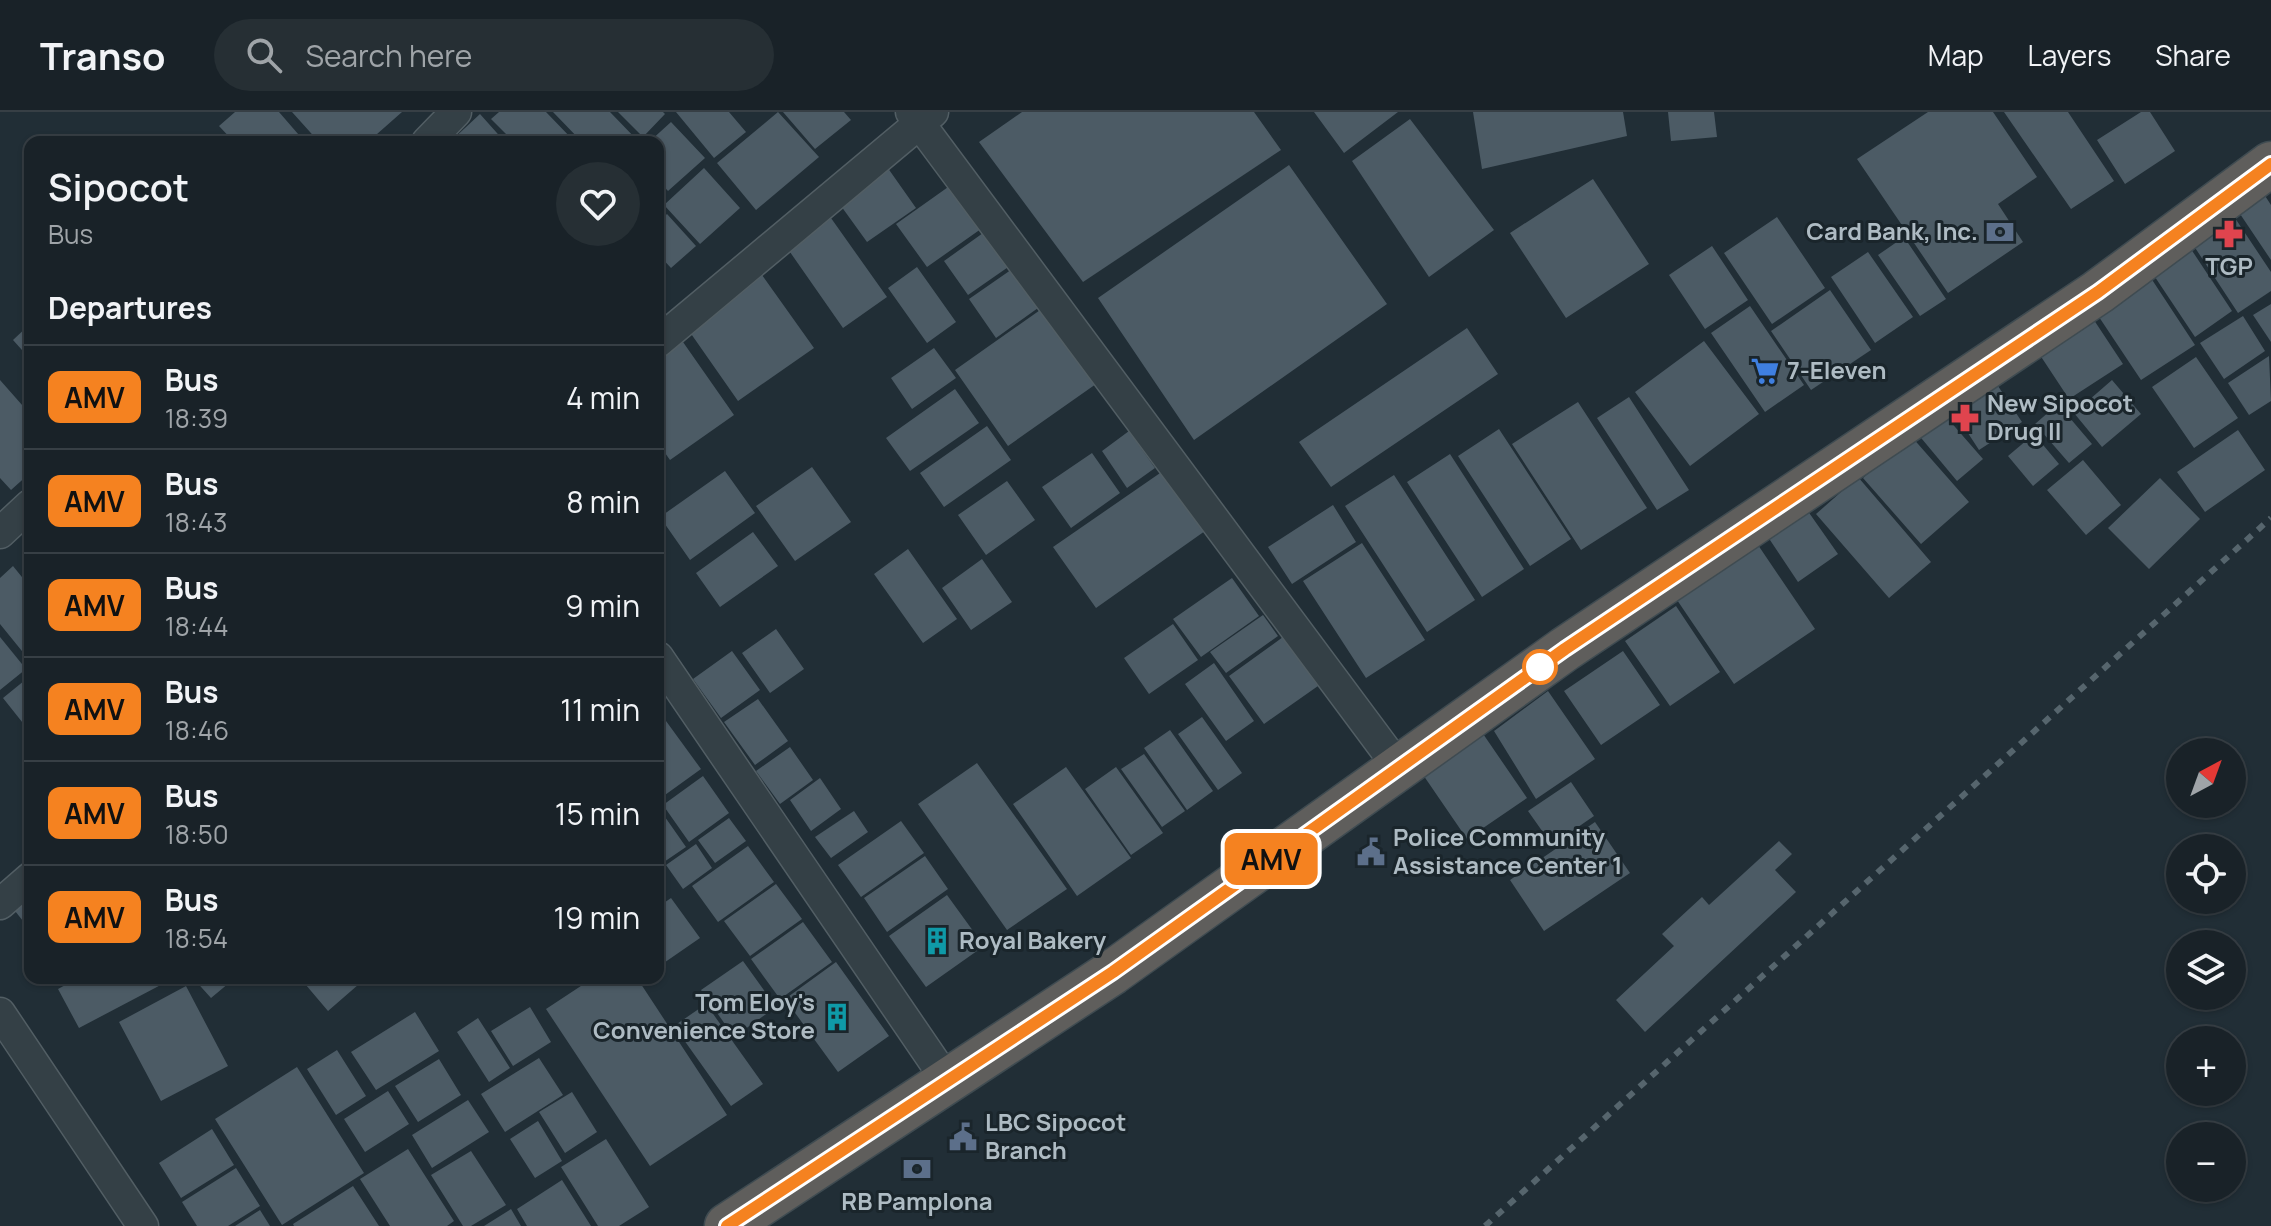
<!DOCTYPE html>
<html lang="en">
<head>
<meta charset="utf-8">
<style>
	:root { --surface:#192228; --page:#262f34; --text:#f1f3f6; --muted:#9fa4a8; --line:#373f45 }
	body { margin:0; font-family:Manrope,sans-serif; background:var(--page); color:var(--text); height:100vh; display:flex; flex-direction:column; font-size:30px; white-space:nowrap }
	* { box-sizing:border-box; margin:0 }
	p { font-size:26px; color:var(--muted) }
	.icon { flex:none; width:44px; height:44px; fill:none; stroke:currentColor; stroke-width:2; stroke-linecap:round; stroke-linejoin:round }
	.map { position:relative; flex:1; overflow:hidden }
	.details { position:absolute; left:24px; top:24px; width:640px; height:848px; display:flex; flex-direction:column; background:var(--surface); border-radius:16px; box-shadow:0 2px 6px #0004,0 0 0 2px var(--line) }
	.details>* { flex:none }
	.badge { padding:0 16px; border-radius:12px; font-size:28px; line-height:52px }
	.needle { width:52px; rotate:41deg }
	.controls { position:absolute; left:2166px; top:626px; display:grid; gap:16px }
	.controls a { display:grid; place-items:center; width:80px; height:80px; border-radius:50%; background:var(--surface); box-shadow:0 2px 6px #0004,0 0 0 2px var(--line); font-size:40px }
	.map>.badge { position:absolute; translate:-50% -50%; box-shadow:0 0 0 4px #fff }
	h2 { padding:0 24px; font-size:30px; line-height:72px }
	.round { display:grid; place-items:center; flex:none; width:84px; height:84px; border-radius:42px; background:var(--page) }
	.head { display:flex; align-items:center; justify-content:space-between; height:136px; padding:0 24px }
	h1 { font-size:38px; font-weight:600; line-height:60px }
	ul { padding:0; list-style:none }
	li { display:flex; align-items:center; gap:24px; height:104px; padding:0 24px; border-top:2px solid var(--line) }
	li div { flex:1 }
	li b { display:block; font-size:30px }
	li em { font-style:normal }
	li .badge { min-width:88px; font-weight:700; text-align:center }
	header { display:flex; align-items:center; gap:48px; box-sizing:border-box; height:112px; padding:0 40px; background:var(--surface); border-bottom:2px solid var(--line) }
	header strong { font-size:38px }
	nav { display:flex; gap:44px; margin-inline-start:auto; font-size:28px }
	.search { width:560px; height:72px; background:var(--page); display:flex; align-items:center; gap:20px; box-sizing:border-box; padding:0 28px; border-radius:44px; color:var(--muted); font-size:30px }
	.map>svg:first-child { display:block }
	.building { fill:#4c5b65 }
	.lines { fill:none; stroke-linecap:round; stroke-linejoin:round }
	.minor-casing { stroke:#525e64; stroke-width:33 }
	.trunk-casing { stroke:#3f4b51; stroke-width:47 }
	.minor { stroke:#344046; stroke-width:30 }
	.trunk { stroke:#5f5e5c; stroke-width:44 }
	.rail { stroke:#56656d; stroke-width:6; stroke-dasharray:8 8; stroke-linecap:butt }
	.line-casing { stroke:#fff; stroke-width:18 }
	.line { stroke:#f58220; stroke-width:12 }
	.stop-dot { fill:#fff; stroke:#f58220; stroke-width:4 }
	.labels { text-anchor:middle; stroke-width:6; stroke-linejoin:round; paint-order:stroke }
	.poi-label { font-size:24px; font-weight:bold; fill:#aebbc3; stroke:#1a252b; text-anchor:start }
</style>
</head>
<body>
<header>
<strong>Transo</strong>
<div class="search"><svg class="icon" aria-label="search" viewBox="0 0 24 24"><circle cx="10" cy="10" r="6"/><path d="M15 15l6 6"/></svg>Search here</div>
<nav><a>Map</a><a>Layers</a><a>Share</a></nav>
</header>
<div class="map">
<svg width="2271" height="1114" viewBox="0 0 2271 1114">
	<rect width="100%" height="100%" fill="#212e36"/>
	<path class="building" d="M235 0H279L305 30H234L219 14Z
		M292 0H402L368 30H319Z
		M499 0H546L575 30H514L491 7Z
		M553 0H610L639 30H582Z
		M618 0H663L665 2 643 25Z
		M676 0H729L746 20 714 46Z
		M778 0 819 45 756 98 717 51Z
		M783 0H844L851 8 815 37Z
		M1022 0H1254L1281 38 1083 170 979 30Z
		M1314 0H1398L1344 41Z
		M1473 0H1623L1627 24 1482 57Z
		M1668 0H1714L1717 25 1671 29Z
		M1928 0H1993L2037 65 1998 92 2023 130 1948 181 1857 47Z
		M2004 0H2068L2114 69 2071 97Z
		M2141 0H2150L2175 39 2125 72 2097 28Z
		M480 2 505 30H450Z
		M1410 7 1494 118 1429 165 1352 49Z
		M671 10 705 46 668 79 658 68V30H649Z
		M885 52 916 96 867 130 836 87Z
		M1289 53 1387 192 1194 328 1098 186Z
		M704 56 740 96 700 132 664 93Z
		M1593 67 1649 152 1566 206 1510 121Z
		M958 68 988 112 927 155 896 112Z
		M2258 73 2271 93V148L2232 90Z
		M2229 97 2271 160V179L2238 201 2188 125Z
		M826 99 887 185 843 216 783 130Z
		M667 102 696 134 671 156 658 142V110Z
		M1777 105 1825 176 1772 212 1724 141Z
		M990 116 1014 151 968 183 944 149Z
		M1904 125 1946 187 1920 204 1878 143Z
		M2183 125 2232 199 2195 225 2145 150Z
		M1712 134 1748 188 1705 217 1669 163Z
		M1868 140 1913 205 1875 231 1831 165Z
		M1018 153 1045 191 996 226 969 187Z
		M2143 154 2195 233 2141 268 2089 190Z
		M917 155 956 210 927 231 888 176Z
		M762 163 814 236 738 289 687 216Z
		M1830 178 1871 238 1811 278 1771 219Z
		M2271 192V230L2253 203Z
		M1750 194 1804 273 1765 300 1711 221Z
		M1043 196 1096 272 1008 334 955 258Z
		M2088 199 2123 252 2069 287 2034 234Z
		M2243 204 2265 239 2224 267 2200 231Z
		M30 212V247L13 228Z
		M1467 216 1498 262 1331 375 1299 330Z
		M1704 229 1759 302 1690 354 1635 280Z
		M683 230 734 303 670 348 658 331V248Z
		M934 236 956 266 912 297 891 266Z
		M2269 244 2271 289 2249 303 2228 271Z
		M2196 245 2238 306 2194 336 2152 275Z
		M0 268 30 302V361L11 378 0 366Z
		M2112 268 2141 302 2102 335 2074 301Z
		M1996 271 2022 310 1979 338 1953 298Z
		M955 277 979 311 910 359 886 326Z
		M1629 285 1689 378 1657 398 1597 306Z
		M1578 290 1647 396 1581 438 1512 332Z
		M2058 292 2092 332 2069 351 2035 312Z
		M1942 300 1983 347 1957 369 1917 321Z
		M987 314 1011 348 944 395 920 361Z
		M1499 317 1571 427 1530 454 1458 344Z
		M2238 318 2265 358 2205 400 2177 360Z
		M1129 319 1155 356 1127 376 1102 339Z
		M2034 322 2059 352 2033 374 2008 344Z
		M1911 324 1969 390 1921 432 1863 366Z
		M1092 341 1120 381 1071 416 1042 375Z
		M1450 342 1524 457 1482 485 1407 370Z
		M2083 348 2121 393 2086 423 2047 378Z
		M812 355 851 410 795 449 756 394Z
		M725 359 755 401 690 448 660 405Z
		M1163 359 1205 419 1096 496 1053 435Z
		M1394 363 1475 488 1427 520 1345 394Z
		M1858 365 1931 450 1889 486 1816 402Z
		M2160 366 2200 407 2149 457 2108 416Z
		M1007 369 1035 408 986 443 958 403Z
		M1333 393 1356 430 1292 472 1268 435Z
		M1805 395 1838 442 1798 470 1766 422Z
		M753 420 778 454 720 495 696 461Z
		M1756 430 1815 517 1734 572 1675 485Z
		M1362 431 1425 528 1366 566 1303 469Z
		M908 437 957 507 923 531 874 462Z
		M982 447 1012 490 971 518 942 476Z
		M13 454 30 475V549L0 512V466Z
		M1232 466 1259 504 1201 545 1173 507Z
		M1676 494 1720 560 1670 594 1625 529Z
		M1263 503 1278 524 1226 561 1210 540Z
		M1173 512 1198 548 1149 582 1124 546Z
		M776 517 804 557 770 581 742 541Z
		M0 525 26 557 0 578Z
		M1283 525 1318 574 1264 612 1229 564Z
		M732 539 760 578 721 606 693 567Z
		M1623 539 1660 593 1601 633 1564 579Z
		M1214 551 1254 609 1226 629 1185 572Z
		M30 564V620L3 586Z
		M1548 579 1595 647 1536 687 1494 619Z
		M758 587 788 629 755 653 724 610Z
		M658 598 701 657 658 688Z
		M1202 605 1242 661 1218 678 1178 622Z
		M1477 613 1527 686 1467 727 1417 654Z
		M1170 618 1213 679 1187 698 1144 636Z
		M790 635 813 668 780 692 756 659Z
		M1144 642 1185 699 1162 715 1121 657Z
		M977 651 1067 777 1007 818 918 692Z
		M1066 655 1131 746 1077 784 1013 692Z
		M1116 655 1163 721 1131 743 1085 677Z
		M703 664 729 701 689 730 663 693Z
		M820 666 841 697 811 719 790 688Z
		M1571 670 1594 704 1552 733 1528 699Z
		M658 695 686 735 661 752 658 749Z
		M854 699 868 720 831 746 815 725Z
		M729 706 746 729 715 751 698 728Z
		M901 709 924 741 861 785 838 753Z
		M1595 710 1630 761 1544 819 1510 768Z
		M1779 729 1792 742 1775 758 1796 780 1645 920 1616 888 1674 834 1662 822 1702 785 1709 793Z
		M696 732 712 756 683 777 666 753Z
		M748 734 774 770 718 810 692 774Z
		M925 744 948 777 887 820 864 786Z
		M776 772 802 807 750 844 724 809Z
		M30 773V818L8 790Z
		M947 783 984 834 926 875 889 824Z
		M671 786 700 826 658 855V795Z
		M803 810 832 850 780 887 751 847Z
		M743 849 776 895 734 925 701 878Z
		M836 850 889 924 838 960 785 887Z
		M78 866H174L79 916 58 877Z
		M193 866H235L211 886Z
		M300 866H366L328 899Z
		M593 866H637L727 1003 650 1054 546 897Z
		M186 874 228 954 161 989 119 910Z
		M706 892 763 972 731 994 674 914Z
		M530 895 551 930 513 954 491 919Z
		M415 900 439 939 376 978 351 940Z
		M478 906 510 956 489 970 457 920Z
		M337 938 366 984 336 1003 307 957Z
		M539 946 563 983 505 1020 481 982Z
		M439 947 461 983 418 1010 395 974Z
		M297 955 364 1061 282 1113 215 1007Z
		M388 979 409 1012 365 1040 344 1007Z
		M572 980 597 1020 565 1041 539 1000Z
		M468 988 489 1020 432 1056 412 1023Z
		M538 1009 562 1049 535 1066 510 1027Z
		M212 1017 234 1053 181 1086 159 1051Z
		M606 1027 649 1095 619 1114H598L561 1055Z
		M408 1037 454 1109 447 1114H390L360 1067Z
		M471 1039 506 1093 471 1114H463L431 1063Z
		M236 1056 260 1094 228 1114H197L182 1090Z
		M562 1068 591 1114H527L517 1097Z
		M353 1074 379 1114H294L293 1112Z
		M511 1097 521 1114H484Z
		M260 1098 270 1114H235Z"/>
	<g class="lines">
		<defs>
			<path id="minor" d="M911 0 1399 656
				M427 30 456 0
				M658 230 933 0
				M0 421 30 393
				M658 545 948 970
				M0 792 30 766
				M0 901 143 1114"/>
			<path id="trunk" d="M727 1114 1113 860 1565 537 2098 180 2271 52"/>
		</defs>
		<use href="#minor" class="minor-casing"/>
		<use href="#trunk" class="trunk-casing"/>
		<use href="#minor" class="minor"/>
		<use href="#trunk" class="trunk"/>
		<path class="rail" d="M1485 1114 2271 406"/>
	</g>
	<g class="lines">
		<defs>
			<path id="line" d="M727 1114 1113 860 1565 537 2098 180 2271 52"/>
		</defs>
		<use href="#line" class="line-casing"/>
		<use href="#line" class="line"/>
	</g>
	<defs>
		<symbol id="bank-bare" viewBox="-9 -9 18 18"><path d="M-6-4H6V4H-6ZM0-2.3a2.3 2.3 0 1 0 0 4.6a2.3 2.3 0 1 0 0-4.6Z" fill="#5c6f8a" stroke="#1a252b" stroke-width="2.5" paint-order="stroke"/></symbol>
		<symbol id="pharmacy-bare" viewBox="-9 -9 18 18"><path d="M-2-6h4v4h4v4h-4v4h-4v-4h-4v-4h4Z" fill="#e0444e" stroke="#1a252b" stroke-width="2.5" paint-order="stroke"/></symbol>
		<symbol id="supermarket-bare" viewBox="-9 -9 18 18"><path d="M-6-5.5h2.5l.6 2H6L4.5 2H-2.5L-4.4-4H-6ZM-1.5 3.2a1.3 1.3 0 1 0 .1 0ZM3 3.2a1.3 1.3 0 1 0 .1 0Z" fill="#3f7fe0" stroke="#1a252b" stroke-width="2.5" paint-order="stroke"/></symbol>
		<symbol id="civic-bare" viewBox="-9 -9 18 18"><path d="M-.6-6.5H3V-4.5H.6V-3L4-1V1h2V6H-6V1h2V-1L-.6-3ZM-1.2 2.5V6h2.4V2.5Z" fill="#5c6f8a" stroke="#1a252b" stroke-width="2.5" paint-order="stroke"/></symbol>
		<symbol id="building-bare" viewBox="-9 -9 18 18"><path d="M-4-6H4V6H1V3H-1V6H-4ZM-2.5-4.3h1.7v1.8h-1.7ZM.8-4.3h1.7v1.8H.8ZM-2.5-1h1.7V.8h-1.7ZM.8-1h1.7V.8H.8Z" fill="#0f9aa8" stroke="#1a252b" stroke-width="2.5" paint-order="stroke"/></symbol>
	</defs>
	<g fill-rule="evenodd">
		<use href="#bank-bare" x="1980" y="100" width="40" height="40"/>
		<use href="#pharmacy-bare" x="2209" y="102" width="40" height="40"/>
		<use href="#supermarket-bare" x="1745" y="239" width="40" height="40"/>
		<use href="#pharmacy-bare" x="1945" y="286" width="40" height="40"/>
		<use href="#civic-bare" x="1351" y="720" width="40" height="40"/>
		<use href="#building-bare" x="917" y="809" width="40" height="40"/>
		<use href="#building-bare" x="817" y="885" width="40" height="40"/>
		<use href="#civic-bare" x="943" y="1005" width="40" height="40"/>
		<use href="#bank-bare" x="897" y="1037" width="40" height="40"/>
	</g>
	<circle class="stop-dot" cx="1540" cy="555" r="16"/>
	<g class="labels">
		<g class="poi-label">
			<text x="1978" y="128" text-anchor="end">Card Bank, Inc.</text>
			<text x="2229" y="163" text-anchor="middle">TGP</text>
			<text x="1787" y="267">7-Eleven</text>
			<text x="1987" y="300">New Sipocot<tspan x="1987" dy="28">Drug II</tspan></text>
			<text x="1393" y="734">Police Community<tspan x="1393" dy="28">Assistance Center 1</tspan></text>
			<text x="959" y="837">Royal Bakery</text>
			<text x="815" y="899" text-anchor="end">Tom Eloy's<tspan x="815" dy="28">Convenience Store</tspan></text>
			<text x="985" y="1019">LBC Sipocot<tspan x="985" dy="28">Branch</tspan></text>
			<text x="917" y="1098" text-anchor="middle">RB Pamplona</text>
		</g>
	</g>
</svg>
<div class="controls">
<a><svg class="needle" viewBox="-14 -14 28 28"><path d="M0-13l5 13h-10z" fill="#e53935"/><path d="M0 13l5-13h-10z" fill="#9fa4a8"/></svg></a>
<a><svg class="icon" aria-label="locate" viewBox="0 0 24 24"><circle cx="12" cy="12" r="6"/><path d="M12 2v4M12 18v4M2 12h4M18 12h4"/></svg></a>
<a><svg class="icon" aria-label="layers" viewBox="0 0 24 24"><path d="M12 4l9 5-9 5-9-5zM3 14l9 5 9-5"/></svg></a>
<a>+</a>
<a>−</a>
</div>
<b class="badge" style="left:1271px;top:747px;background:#f58220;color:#111">AMV</b>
<section class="details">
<div class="head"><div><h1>Sipocot</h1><p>Bus</p></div><a class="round"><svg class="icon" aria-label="heart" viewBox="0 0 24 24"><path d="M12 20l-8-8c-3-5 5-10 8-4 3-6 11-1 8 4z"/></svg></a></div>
<h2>Departures</h2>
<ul>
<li><span class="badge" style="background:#f58220;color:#111">AMV</span><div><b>Bus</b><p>18:39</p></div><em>4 min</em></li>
<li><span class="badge" style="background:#f58220;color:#111">AMV</span><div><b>Bus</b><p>18:43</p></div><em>8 min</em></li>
<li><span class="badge" style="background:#f58220;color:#111">AMV</span><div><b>Bus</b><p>18:44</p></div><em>9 min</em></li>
<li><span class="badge" style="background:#f58220;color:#111">AMV</span><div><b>Bus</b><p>18:46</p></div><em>11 min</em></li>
<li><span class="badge" style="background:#f58220;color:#111">AMV</span><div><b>Bus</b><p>18:50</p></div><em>15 min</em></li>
<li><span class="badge" style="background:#f58220;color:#111">AMV</span><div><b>Bus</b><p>18:54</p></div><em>19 min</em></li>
</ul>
</section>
</div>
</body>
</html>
